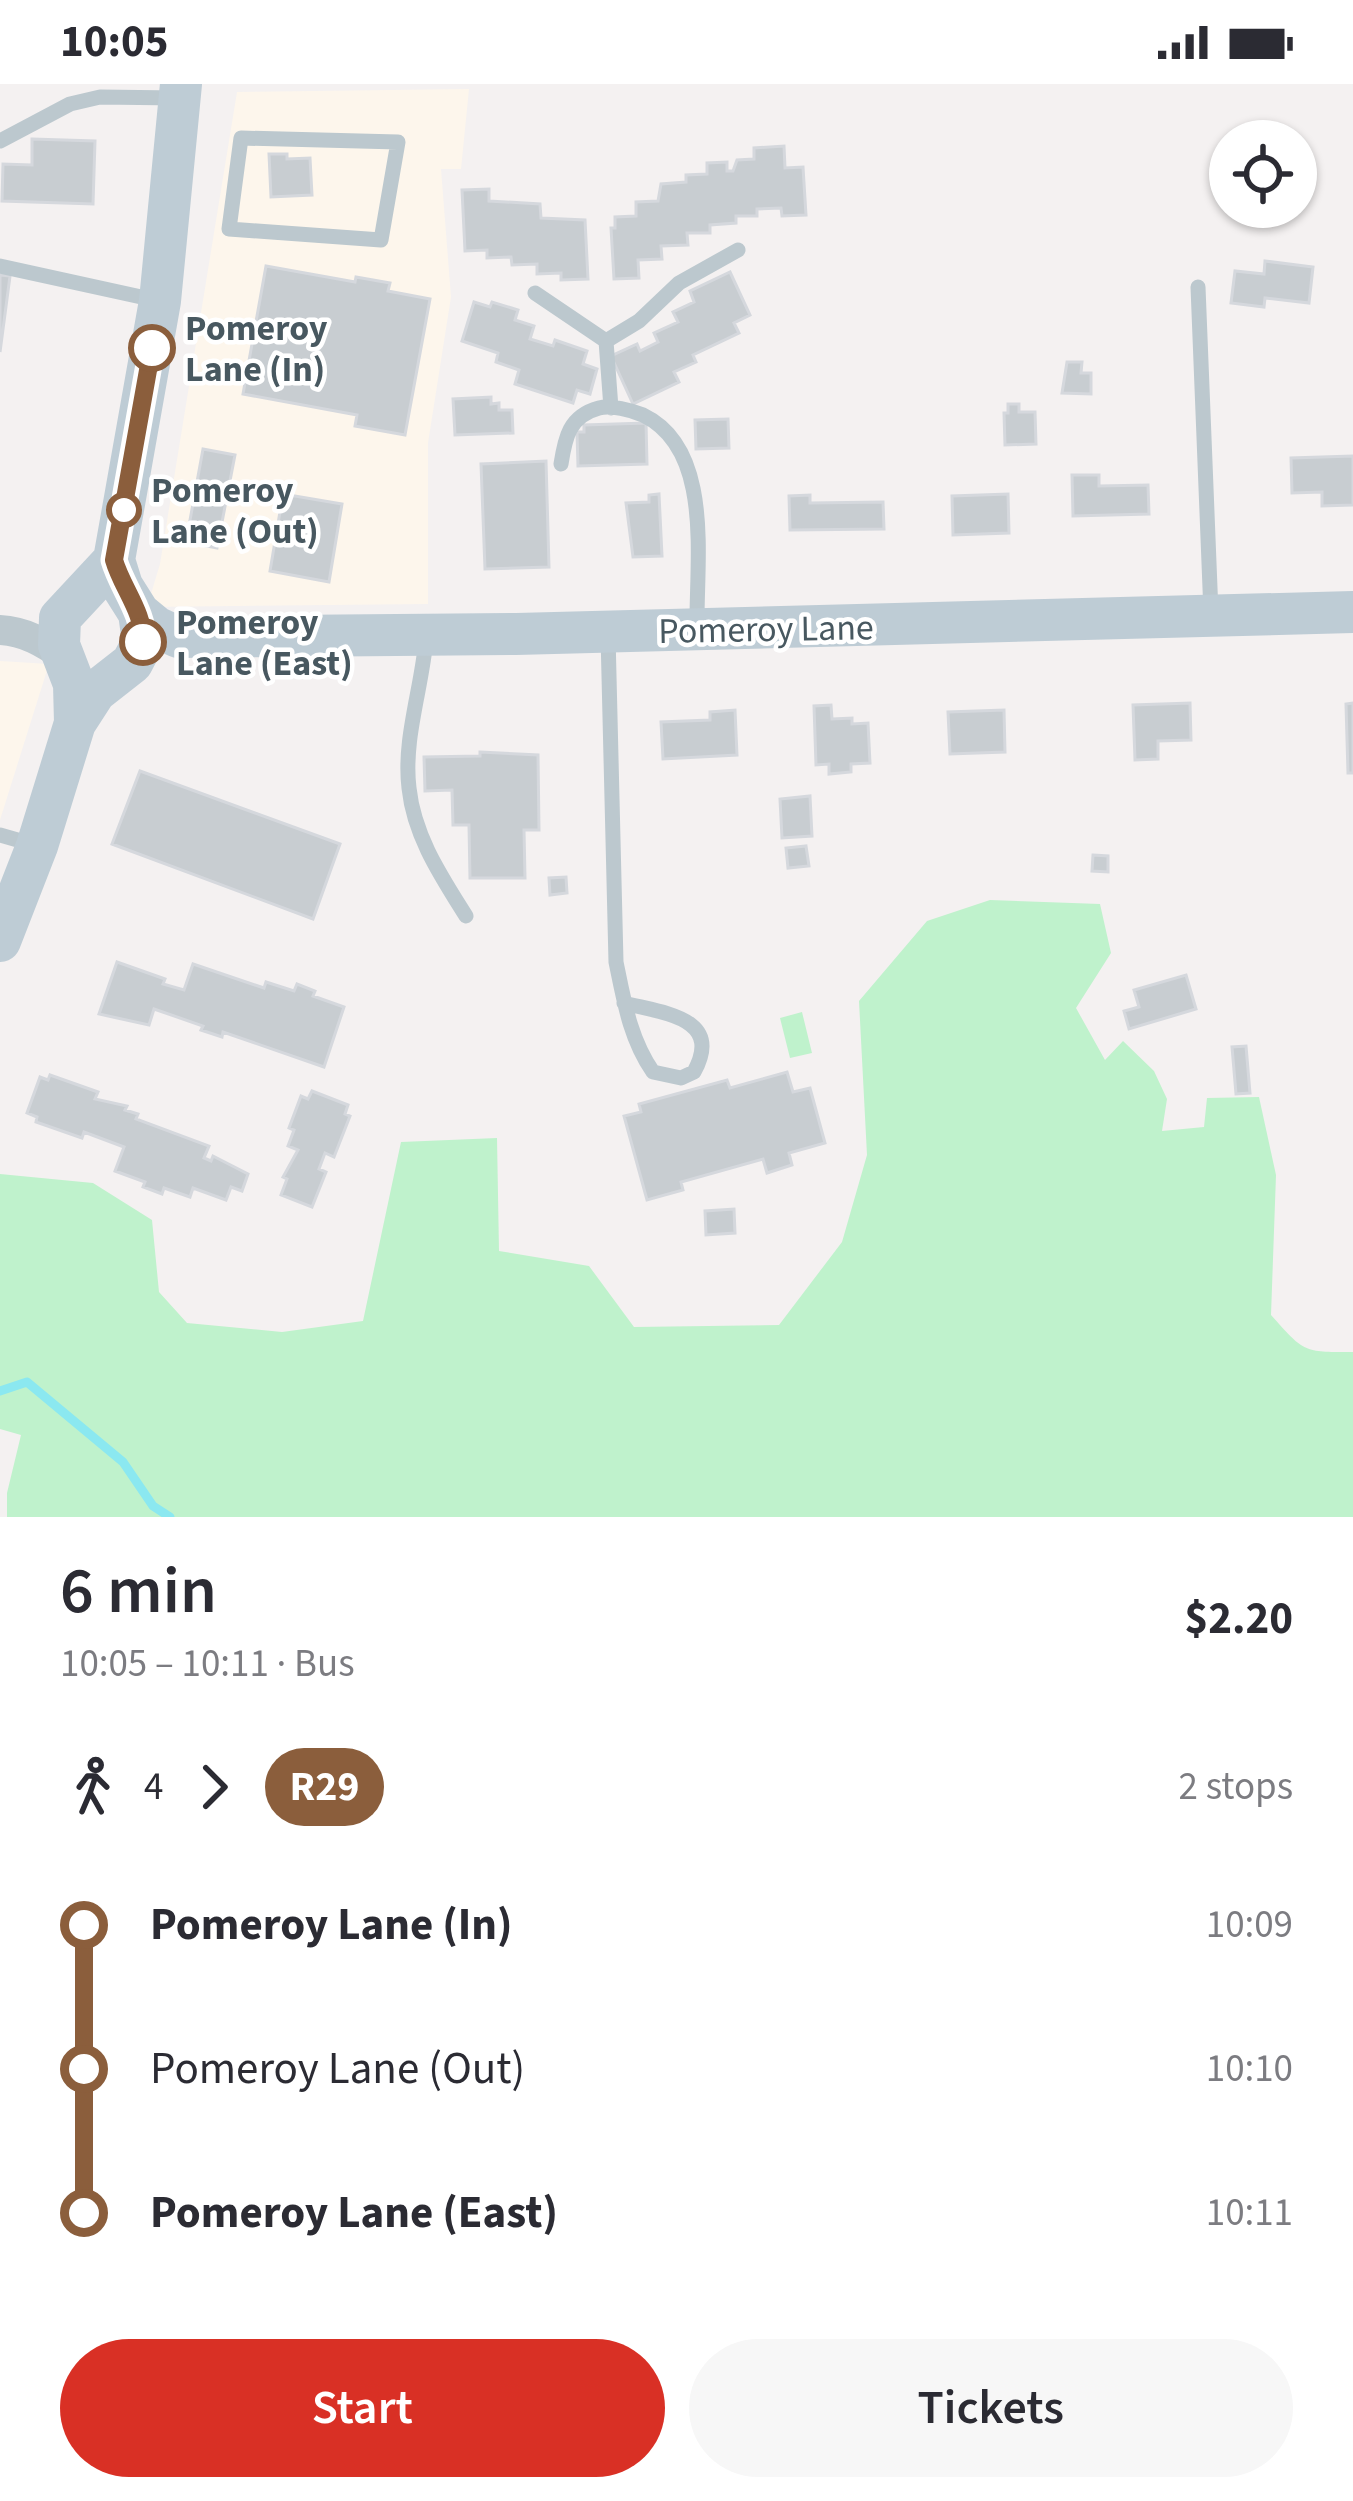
<!DOCTYPE html>
<html lang="en">
<head>
<meta charset="utf-8">
<style>
	:root { --surface:#fff; --page:#f7f7f7; --text:#2b2b33; --muted:#7c7c81; --accent:#d93025 }
	body { margin:0; font-family:"Source Sans 3",sans-serif; background:var(--page); color:var(--text); height:100vh; display:flex; flex-direction:column; font-size:45px; white-space:nowrap }
	* { box-sizing:border-box; margin:0 }
	p { font-size:39px; color:var(--muted) }
	.icon { flex:none; width:66px; height:66px; fill:none; stroke:currentColor; stroke-width:2; stroke-linecap:round; stroke-linejoin:round }
	.map { position:relative; height:1433px; overflow:hidden }
	.side { display:flex; flex-direction:column; background:var(--surface); flex:1 }
	.side>* { flex:none }
	.badge { padding:0 24px; border-radius:39px; font-size:42px; line-height:78px }
	.fabs { position:absolute; left:1209px; top:36px; display:grid; gap:24px }
	.fabs a { display:grid; place-items:center; width:108px; height:108px; border-radius:50%; background:var(--surface); box-shadow:0 3px 9px #0004; font-size:60px }
	.map>.badge { position:absolute; translate:-50% -50%; box-shadow:0 0 0 6px #fff }
	.legs { display:flex; align-items:center; gap:18px; height:132px; padding:0 60px; font-size:39px }
	.legs p { margin-inline-start:auto }
	.head { display:flex; align-items:center; justify-content:space-between; height:204px; padding:0 60px }
	h1 { font-size:66px; font-weight:600; line-height:90px }
	.action { display:flex; gap:24px; margin-top:auto; padding:24px 60px }
	.action a { flex:1; height:138px; border-radius:72px; background:var(--accent); color:#fff; font-size:48px; font-weight:600; line-height:138px; text-align:center }
	.action a+a { background:var(--page); color:var(--text) }
	ul { padding:0 60px; list-style:none }
	li { display:flex; align-items:center; gap:42px; height:144px; font-size:45px }
	li i { display:grid; place-items:center; width:18px; height:100%; margin:0 15px; background:currentColor }
	li i::after { content:''; width:30px; height:30px; margin:-15px; border:9px solid; border-radius:50%; background:var(--surface) }
	li p { margin-inline-start:auto }
	li:first-child i { background:linear-gradient(#0000 50%,currentColor 0) }
	li:last-child i { background:linear-gradient(currentColor 50%,#0000 0) }
	.status { display:flex; justify-content:space-between; align-items:center; height:84px; padding:0 60px; background:var(--surface); direction:ltr }
	.status svg { height:33px; fill:currentColor }
	.map>svg:first-child { display:block }
	.commercial { fill:#fdf6ec }
	.green { fill:#bff2cc }
	.lines { fill:none; stroke-linecap:round; stroke-linejoin:round }
	.stream { stroke:#8be8f0; stroke-width:9 }
	.building { fill:#c8cdd1; stroke:#d5d8dd; stroke-width:3 }
	.lane { stroke:#bcc8ce; stroke-width:15 }
	.street { stroke:#bcc8ce; stroke-width:30 }
	.secondary { stroke:#beccd5; stroke-width:42 }
	.line-1-casing { stroke:#fff; stroke-width:27 }
	.line-1 { stroke:#8b5e3c; stroke-width:18 }
	.stop-1-dot { fill:#fff; stroke:#8b5e3c; stroke-width:6 }
	.labels { text-anchor:middle; stroke-width:9; stroke-linejoin:round; paint-order:stroke }
	.stop-label { font-size:36px; font-weight:bold; fill:#485860; stroke:#fff; text-anchor:start }
	.street-label { font-size:36px; fill:#485860; stroke:#fff }
</style>
</head>
<body>
<div class="status"><b>10:05</b><svg viewBox="0 0 49 12"><path d="M0 12V9h3v3zM5 12V6h3v6zM10 12V3h3v9zM15 12V0h3v12zM26 1h20v11H26zM47 4h2v5h-2z"/></svg></div>
<div class="map">
<svg width="1353" height="1433" viewBox="0 0 1353 1433">
	<rect width="100%" height="100%" fill="#f4f1f1"/>
	<path class="commercial" d="M469 5 461 85H441L451 213 428 359V520L147 523 160 480 237 8Z
		M0 577 49 580 0 736Z"/>
	<path class="green" d="M990 816 1100 820 1111 869 1076 924 1105 976 1123 957 1154 987 1167 1015 1162 1047 1204 1043 1207 1014 1259 1013 1276 1091 1271 1231C1305 1269 1303 1268 1353 1268V1433H7V1409L21 1351 0 1345V1090L93 1099 152 1136 159 1208 187 1239 282 1248 363 1237 401 1058 497 1054 499 1167 589 1182 634 1243 779 1241 842 1158 867 1071 859 917 927 837Z
		M802 928 812 969 790 974 780 934Z"/>
	<g class="lines">
		<path class="stream" d="M0 1307 27 1298 123 1378 153 1422 170 1433"/>
	</g>
	<path class="building" d="M32 55 95 57 93 120 2 117 3 80 32 81Z
		M784 62 785 84 803 83 806 131 782 132 781 124 757 125V132H736V139L710 141V149H687L688 161 661 162 662 175 638 176 639 194 614 195 611 144H615V133L636 132V118L658 117 661 100 686 98V91L707 90V79L727 78V87H733L737 76 754 75V64Z
		M269 70H287V75L310 74 312 111 271 113Z
		M489 105V117L540 120 541 134 585 136 588 195 561 196V189L537 190V180L512 181 511 173 487 174V166L465 167 462 106Z
		M1265 177 1313 183 1309 219 1265 214 1264 223 1231 219 1235 187 1264 190Z
		M266 182 355 198 356 193 390 199 388 207 430 215 405 351 355 342 357 331 243 310Z
		M730 188 750 231 734 239 739 249 693 271 696 278 674 288 679 298 633 320 611 272 637 260 640 267 658 258 654 249 678 238 673 228 694 218 690 207Z
		M0 191 10 192 0 268Z
		M474 218 490 223 492 218 518 226 515 236 534 242 530 255 553 262 555 256 587 267 583 280 597 285 590 310 577 306 573 319 515 300 519 286 496 278 498 269 462 257Z
		M1067 278H1082L1081 289H1091V310L1062 309Z
		M491 313V320L499 319V326H512L513 349 455 351 453 315Z
		M1008 320H1019V328H1035L1036 360 1005 361 1004 329H1008Z
		M728 335 729 364 696 365 695 336Z
		M646 339 647 380 578 382 577 348H584V341Z
		M203 365 235 371 217 464 186 458Z
		M1353 372V421L1322 422V408L1292 409 1291 374Z
		M546 377 549 483 485 485 481 380Z
		M1072 391H1099V402L1148 401 1149 430 1073 432Z
		M283 410 342 420 329 498 270 487Z
		M659 410 662 472 633 473 626 419 649 418V411Z
		M1008 410 1009 449 953 451 952 412Z
		M810 411V419L883 418 884 445 790 446 789 412Z
		M1190 619 1191 656 1158 657V675L1135 676 1133 621Z
		M1353 619V689H1348L1346 620Z
		M831 621 832 635 852 634V640L868 639 870 679 851 680V688L829 690V680L816 681 814 622Z
		M735 626 737 671 663 675 661 638 710 636V628Z
		M1004 626 1005 668 950 670 948 628Z
		M480 668 538 671 539 746H524L525 794H470L469 741H453L452 706 425 707 424 673 480 672Z
		M140 687 340 760 313 835 112 760Z
		M810 712 812 752 782 754 780 715Z
		M806 762 809 782 788 784 786 764Z
		M1093 771 1108 772V788L1092 787Z
		M566 793 567 809 550 811 549 794Z
		M117 878 165 895 163 900 184 906 193 880 264 904 266 898 294 907 297 900 315 907 313 912 344 923 324 983 223 948 222 953 201 946 203 942 154 925 149 941 99 930Z
		M1186 891 1196 925 1129 945 1124 927 1139 923 1134 906Z
		M1246 962 1250 1009 1236 1010 1232 963Z
		M787 988 793 1008 810 1004 825 1059 789 1069 792 1081 767 1089 763 1075 681 1098 683 1106 647 1116 624 1032 641 1028 639 1020 727 996 730 1004Z
		M50 991 98 1008 95 1015 127 1022 125 1026 138 1030 136 1035 209 1062 204 1074 211 1077 213 1072 248 1090 242 1107 231 1103 226 1116 193 1104 190 1113 164 1104 162 1110 143 1103 145 1098 115 1087 124 1063 84 1048 82 1054 36 1038 37 1033 27 1029 40 993 48 996Z
		M312 1007 348 1021 345 1030 350 1032 334 1073 325 1069 319 1085 326 1088 312 1123 281 1111 287 1095 283 1093 298 1066 288 1062 294 1046 289 1044 301 1012 308 1015Z
		M734 1125 735 1149 706 1151 705 1127Z"/>
	<g class="lines">
		<path class="lane" d="M241 54 398 58 381 156 229 145Z
			M0 57 70 20 100 13 178 14
			M0 182 155 216
			M1198 203 1211 529
			M535 209 606 257
			M611 324 606 257 639 237 679 199 738 166
			M561 380C565 354 569 332 599 324 611 321 631 326 643 331 714 365 696 477 697 543
			M608 551 616 878C624 917 630 955 653 988L681 994 694 988C724 933 662 929 624 919
			M426 555C422 604 403 655 409 704 414 752 441 792 466 832
			M0 751 35 761"/>
		<path class="street" d="M0 546C25 547 44 559 65 573"/>
		<path class="secondary" d="M139 529 156 543 178 553 516 550 1353 528
			M75 639 74 600 59 561 60 534 114 476
			M0 857 37 762 75 639 95 608 132 579 143 558 139 529 122 502 114 476 160 217 181 0"/>
	</g>
	<g class="lines">
		<defs>
			<path id="line-1" d="M143 558C144 528 122 504 114 476L152 264"/>
		</defs>
		<use href="#line-1" class="line-1-casing"/>
		<use href="#line-1" class="line-1"/>
	</g>
	<g class="stop-1-dot">
		<circle cx="152" cy="264" r="21"/>
		<circle cx="124" cy="426" r="15"/>
		<circle cx="143" cy="558" r="21"/>
	</g>
	<g class="labels">
		<g class="stop-label">
			<text x="185" y="256">Pomeroy<tspan x="185" dy="41">Lane (In)</tspan></text>
			<text x="151" y="418">Pomeroy<tspan x="151" dy="41">Lane (Out)</tspan></text>
			<text x="176" y="550">Pomeroy<tspan x="176" dy="41">Lane (East)</tspan></text>
		</g>
		<g class="street-label">
			<text transform="translate(766 544) rotate(-1)" y="13">Pomeroy Lane</text>
		</g>
	</g>
</svg>
<div class="fabs">
<a><svg class="icon" aria-label="locate" viewBox="0 0 24 24"><circle cx="12" cy="12" r="6"/><path d="M12 2v4M12 18v4M2 12h4M18 12h4"/></svg></a>
</div>
</div>
<section class="side">
<div class="head"><div><h1>6 min</h1><p>10:05 – 10:11 · Bus</p></div><b>$2.20</b></div>
<div class="legs"><svg class="icon" aria-label="walk" viewBox="0 0 24 24"><circle cx="13" cy="4" r="2"/><path d="M13 8l-2 6 4 7M11 14l-3 7M7 12l3-4h3l4 4"/></svg>4<svg class="icon" aria-label="forward" viewBox="0 0 24 24"><path d="M9 5l7 7-7 7"/></svg><b class="badge" style="background:#8b5e3c;color:#fff">R29</b><p>2 stops</p></div>
<ul>
<li><i style="color:#8b5e3c"></i><b>Pomeroy Lane (In)</b><p>10:09</p></li>
<li><i style="color:#8b5e3c"></i><span>Pomeroy Lane (Out)</span><p>10:10</p></li>
<li><i style="color:#8b5e3c"></i><b>Pomeroy Lane (East)</b><p>10:11</p></li>
</ul>
<div class="action"><a>Start</a><a>Tickets</a></div>
</section>
</body>
</html>
